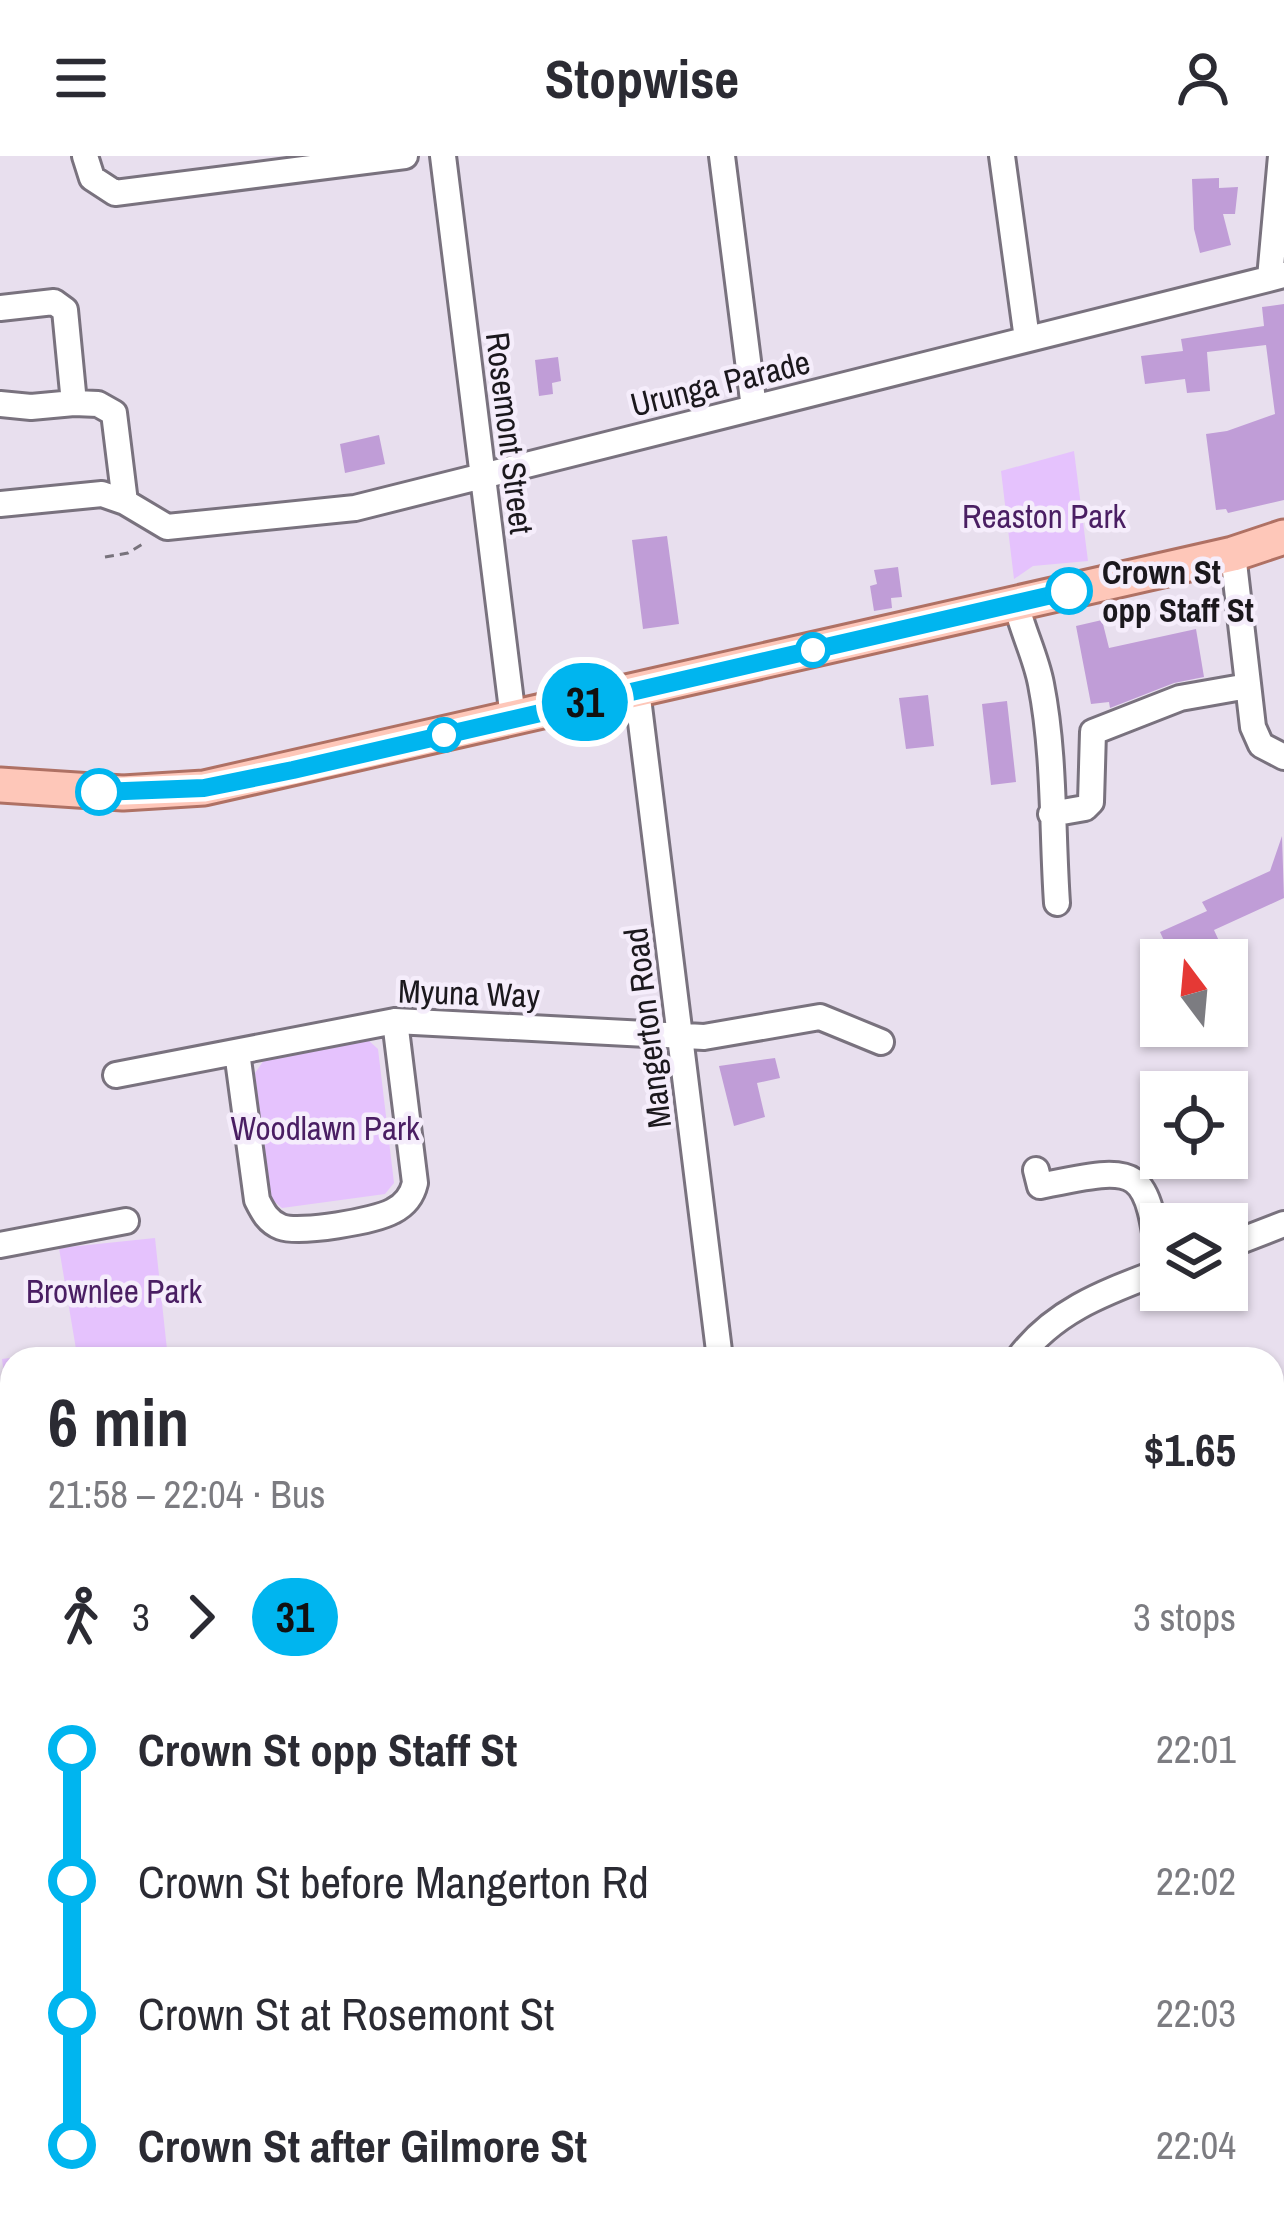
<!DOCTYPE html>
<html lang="en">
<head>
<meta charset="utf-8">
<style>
	:root { --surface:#fff; --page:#f2f2f3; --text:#2b2b33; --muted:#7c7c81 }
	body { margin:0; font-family:"Archivo Narrow",sans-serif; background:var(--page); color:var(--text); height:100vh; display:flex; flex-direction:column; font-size:45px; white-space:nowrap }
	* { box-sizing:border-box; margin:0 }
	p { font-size:39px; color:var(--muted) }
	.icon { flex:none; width:66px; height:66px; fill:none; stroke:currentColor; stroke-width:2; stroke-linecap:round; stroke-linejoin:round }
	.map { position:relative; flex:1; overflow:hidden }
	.side { position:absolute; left:0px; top:1191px; width:1284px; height:891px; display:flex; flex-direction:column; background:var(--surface); border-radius:36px 36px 0 0; box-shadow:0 3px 9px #0004 }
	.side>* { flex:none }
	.badge { padding:0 24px; border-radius:39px; font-size:42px; line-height:78px }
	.needle { width:78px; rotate:344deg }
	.tools { position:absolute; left:1140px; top:783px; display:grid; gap:24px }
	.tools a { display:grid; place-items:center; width:108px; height:108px; border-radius:0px; background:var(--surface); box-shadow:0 3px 9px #0004; font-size:60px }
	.map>.badge { position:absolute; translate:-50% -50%; box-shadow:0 0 0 6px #fff }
	.legs { display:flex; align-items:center; gap:18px; height:132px; padding:0 48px; font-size:39px }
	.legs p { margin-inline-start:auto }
	.headline { display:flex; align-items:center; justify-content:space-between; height:204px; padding:0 48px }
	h1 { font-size:66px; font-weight:700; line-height:90px }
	ul { padding:0 48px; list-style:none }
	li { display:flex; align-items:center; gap:42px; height:132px; font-size:45px }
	li i { display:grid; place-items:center; width:18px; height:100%; margin:0 15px; background:currentColor }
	li i::after { content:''; width:30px; height:30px; margin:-15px; border:9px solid; border-radius:50%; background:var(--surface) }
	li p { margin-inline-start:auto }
	li:first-child i { background:linear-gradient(#0000 50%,currentColor 0) }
	li:last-child i { background:linear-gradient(currentColor 50%,#0000 0) }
	header { display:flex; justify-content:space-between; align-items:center; height:156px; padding:0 48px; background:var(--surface); font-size:54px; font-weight:700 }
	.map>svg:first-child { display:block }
	.green { fill:#e5c2fd }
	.building { fill:#c09dd7 }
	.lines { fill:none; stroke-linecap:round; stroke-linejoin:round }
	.minor-casing { stroke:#79727e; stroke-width:30 }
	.major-casing { stroke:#af7164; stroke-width:39 }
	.path { stroke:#78737c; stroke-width:3; stroke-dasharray:9 6; stroke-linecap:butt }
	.minor { stroke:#fff; stroke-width:24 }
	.major { stroke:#fec7b9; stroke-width:33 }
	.line-1-casing { stroke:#fff; stroke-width:27 }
	.line-1 { stroke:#00b5ef; stroke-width:18 }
	.stop-1-dot { fill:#fff; stroke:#00b5ef; stroke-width:6 }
	.labels { text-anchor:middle; stroke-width:9; stroke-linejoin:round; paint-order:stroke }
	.street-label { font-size:33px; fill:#1b181d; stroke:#f5edfb }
	.park-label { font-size:33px; fill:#4a1e63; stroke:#f5edfb }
	.stop-label { font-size:33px; font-weight:bold; fill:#1b181d; stroke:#f5edfb; text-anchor:start }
</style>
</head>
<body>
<header><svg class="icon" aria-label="menu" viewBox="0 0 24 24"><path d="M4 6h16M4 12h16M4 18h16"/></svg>Stopwise<svg class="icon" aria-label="person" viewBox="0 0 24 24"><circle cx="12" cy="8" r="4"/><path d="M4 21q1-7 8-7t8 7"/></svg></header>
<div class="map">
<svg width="1284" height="2081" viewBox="0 0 1284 2081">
	<rect width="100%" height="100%" fill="#e8dfee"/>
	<path class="green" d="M1074 295 1088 405 1033 410 1014 423 1001 315Z
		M367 883 378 893 394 1027 385 1038 282 1052 270 1042 255 917 264 904Z
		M155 1082 168 1203H12V1235H6L2 1203 76 1193 59 1092Z"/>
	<path class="building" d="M1219 22V32L1238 31 1235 58H1223L1231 89 1200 97 1194 73 1192 23Z
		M1284 148V344L1228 357 1226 353 1216 354 1206 278 1227 275 1275 258 1266 189 1207 196 1210 235 1187 237 1185 223 1145 228 1141 200 1183 195 1181 183 1264 170 1262 151Z
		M558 201 561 225 552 227 553 238 539 240 535 204Z
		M379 279 385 308 345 317 340 288Z
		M667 380 679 468 643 473 632 384Z
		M898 411 902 441 891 442 892 452 874 455 870 430 877 428 874 414Z
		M1102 464 1109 492 1196 473 1204 521 1174 527 1110 552 1109 546 1091 548 1076 470Z
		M928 539 934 590 906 593 899 542Z
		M1007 545 1016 626 991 629 982 548Z
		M1282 680 1284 742 1214 774 1219 785 1173 804 1160 776 1207 755 1202 746 1270 715Z
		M775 902 780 922 757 927 765 961 734 970 719 910Z"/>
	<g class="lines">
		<defs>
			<path id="minor" d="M85 0 92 22 115 37 405 0
				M443 0 513 562
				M722 0 754 252
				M1002 0 1027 183
				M1270 122 1281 0
				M0 152 54 146 65 154 74 247 98 248 114 257 125 346 167 371 355 352 1284 119
				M0 248 31 251 74 247
				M0 348 102 338 125 346
				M1233 398 1253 571 1261 589 1284 601
				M1016 447C1022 474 1036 501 1041 528 1055 599 1052 675 1057 747
				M637 534 720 1203
				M1051 658 1085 652 1091 646 1093 576 1180 542 1248 530
				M237 896 257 1044C263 1056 268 1066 281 1071 300 1078 375 1065 393 1055 405 1049 412 1040 415 1027L395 865
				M116 919 395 865 704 881 820 861 881 886
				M1036 1014 1040 1030C1144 1008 1146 1010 1161 1115
				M0 1089 126 1065
				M1227 1090 1284 1068
				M1018 1203C1054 1154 1106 1136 1161 1115
				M1272 1457 1284 1456
				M1272 1681 1284 1682
				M1272 1712 1284 1713
				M1272 1937 1284 1934
				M0 2028 5 2046 0 2073
				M180 2070 236 2081
				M996 2070 997 2081
				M428 2081 514 2070"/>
			<path id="major" d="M0 629 123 637 204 632 1233 398 1284 381"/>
		</defs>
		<use href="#minor" class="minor-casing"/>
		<use href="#major" class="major-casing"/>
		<path class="path" d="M105 401 128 397 146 386
			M290 2070 292 2081"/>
		<use href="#minor" class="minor"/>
		<use href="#major" class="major"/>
	</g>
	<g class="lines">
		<defs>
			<path id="line-1" d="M99 636 204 632 293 614 1069 435"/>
		</defs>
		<use href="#line-1" class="line-1-casing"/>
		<use href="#line-1" class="line-1"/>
	</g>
	<g class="stop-1-dot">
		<circle cx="1069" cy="435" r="21"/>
		<circle cx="813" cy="494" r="15"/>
		<circle cx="444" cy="579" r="15"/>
		<circle cx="99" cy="636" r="21"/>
	</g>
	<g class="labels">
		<g class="street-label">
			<text transform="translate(720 227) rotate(-14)" y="12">Urunga Parade</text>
			<text transform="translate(510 277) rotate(83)" y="12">Rosemont Street</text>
			<text transform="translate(469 837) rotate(2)" y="12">Myuna Way</text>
			<text transform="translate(647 872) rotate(-97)" y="12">Mangerton Road</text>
		</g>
		<g class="park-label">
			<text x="1044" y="372">Reaston Park</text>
			<text x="325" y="984">Woodlawn Park</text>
			<text x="114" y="1147">Brownlee Park</text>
		</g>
		<g class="stop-label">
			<text x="1102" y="428">Crown St<tspan x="1102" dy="38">opp Staff St</tspan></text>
		</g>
	</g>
</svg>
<div class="tools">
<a><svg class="needle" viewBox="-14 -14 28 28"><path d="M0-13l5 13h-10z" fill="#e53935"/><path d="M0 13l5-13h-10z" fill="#7c7c81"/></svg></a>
<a><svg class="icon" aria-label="locate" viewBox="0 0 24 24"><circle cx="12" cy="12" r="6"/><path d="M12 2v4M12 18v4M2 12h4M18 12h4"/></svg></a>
<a><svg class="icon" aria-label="layers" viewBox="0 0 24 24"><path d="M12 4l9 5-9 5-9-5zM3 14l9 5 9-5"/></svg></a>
</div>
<b class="badge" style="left:585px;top:546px;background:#00b5ef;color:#111">31</b>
<section class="side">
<div class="headline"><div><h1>6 min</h1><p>21:58 – 22:04 · Bus</p></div><b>$1.65</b></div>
<div class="legs"><svg class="icon" aria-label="walk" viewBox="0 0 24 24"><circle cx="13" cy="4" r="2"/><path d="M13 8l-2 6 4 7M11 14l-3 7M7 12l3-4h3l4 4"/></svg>3<svg class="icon" aria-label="forward" viewBox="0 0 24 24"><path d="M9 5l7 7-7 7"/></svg><b class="badge" style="background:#00b5ef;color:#111">31</b><p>3 stops</p></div>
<ul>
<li><i style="color:#00b5ef"></i><b>Crown St opp Staff St</b><p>22:01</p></li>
<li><i style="color:#00b5ef"></i><span>Crown St before Mangerton Rd</span><p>22:02</p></li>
<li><i style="color:#00b5ef"></i><span>Crown St at Rosemont St</span><p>22:03</p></li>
<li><i style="color:#00b5ef"></i><b>Crown St after Gilmore St</b><p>22:04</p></li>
</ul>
</section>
</div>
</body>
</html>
